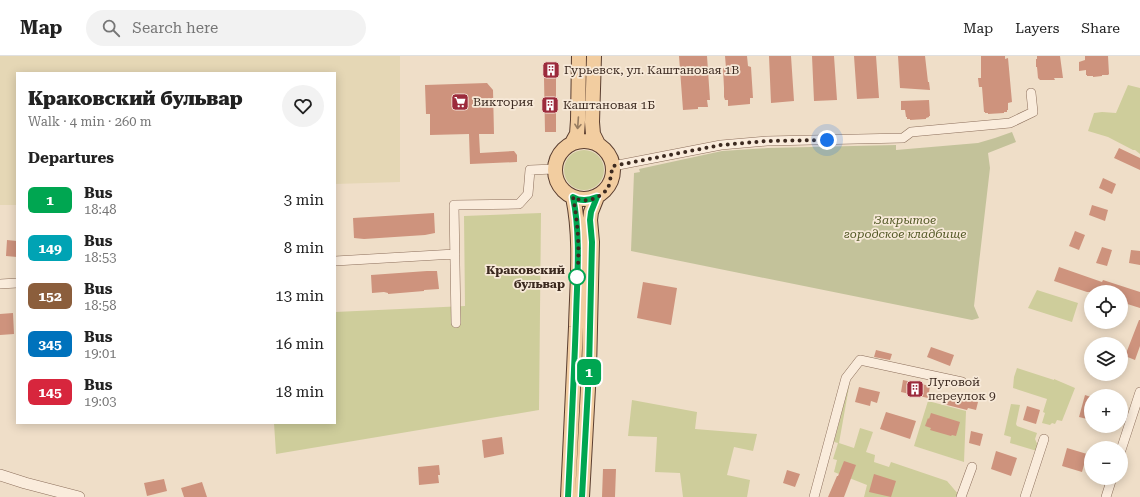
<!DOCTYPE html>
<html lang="en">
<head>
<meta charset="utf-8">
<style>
	:root { --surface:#fff; --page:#f2f2f2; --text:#222; --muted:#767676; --line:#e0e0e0 }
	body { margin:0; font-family:"Roboto Serif",serif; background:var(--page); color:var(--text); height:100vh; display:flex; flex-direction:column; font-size:15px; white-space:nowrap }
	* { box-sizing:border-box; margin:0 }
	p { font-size:13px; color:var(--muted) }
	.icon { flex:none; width:22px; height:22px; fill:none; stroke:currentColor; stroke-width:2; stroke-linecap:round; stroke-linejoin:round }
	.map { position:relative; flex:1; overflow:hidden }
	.drawer { position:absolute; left:16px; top:16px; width:320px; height:352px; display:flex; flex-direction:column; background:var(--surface); border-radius:0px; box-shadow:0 2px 10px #0003 }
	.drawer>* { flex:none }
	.badge { padding:0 8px; border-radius:6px; font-size:14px; line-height:26px }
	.fabs { position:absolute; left:1084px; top:229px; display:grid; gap:8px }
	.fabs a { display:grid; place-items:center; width:44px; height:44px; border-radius:50%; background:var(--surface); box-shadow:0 2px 10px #0003; font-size:20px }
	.you { position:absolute; width:20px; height:20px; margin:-10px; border:3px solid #fff; border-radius:50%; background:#1a73e8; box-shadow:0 0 0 6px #1a73e833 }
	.map>.badge { position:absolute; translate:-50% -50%; box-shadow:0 0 0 2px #fff }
	h2 { padding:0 12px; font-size:15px; line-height:36px }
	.round { display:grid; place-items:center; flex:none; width:42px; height:42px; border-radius:21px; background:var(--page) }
	.headline { display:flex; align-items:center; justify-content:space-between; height:68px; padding:0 12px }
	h1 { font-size:19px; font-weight:800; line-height:30px }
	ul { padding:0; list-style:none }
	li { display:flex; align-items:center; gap:12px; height:48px; padding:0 12px }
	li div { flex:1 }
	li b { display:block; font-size:15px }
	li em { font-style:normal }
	li .badge { min-width:44px; font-weight:700; text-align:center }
	header { display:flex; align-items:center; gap:24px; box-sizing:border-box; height:56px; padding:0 20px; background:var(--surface); border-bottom:1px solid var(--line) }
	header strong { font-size:19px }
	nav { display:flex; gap:22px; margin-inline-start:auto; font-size:14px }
	.search { width:280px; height:36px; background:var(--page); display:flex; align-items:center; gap:10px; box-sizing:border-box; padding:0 14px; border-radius:22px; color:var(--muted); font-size:15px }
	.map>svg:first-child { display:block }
	.farmland { fill:#e5d7b5 }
	.green { fill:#cecd9b }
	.cemetery { fill:#c3c29a }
	.building { fill:#ce937d }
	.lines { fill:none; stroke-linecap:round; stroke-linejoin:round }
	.minor-casing { stroke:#8c6f5c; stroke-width:10 }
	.tertiary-casing { stroke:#8c6f5c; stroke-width:12 }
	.primary-casing { stroke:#5a3e30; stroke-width:16 }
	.minor { stroke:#faecdc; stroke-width:9 }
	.tertiary { stroke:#faecdc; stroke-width:11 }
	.primary { stroke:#f2cda0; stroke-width:14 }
	.oneway { stroke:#977c60 }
	.line-casing { stroke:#fff; stroke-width:9 }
	.line { stroke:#00a651; stroke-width:6 }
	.walk { stroke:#3c2a20; stroke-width:4; stroke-dasharray:0 7.2 }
	.stop-dot { fill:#fff; stroke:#00a651; stroke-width:2 }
	.labels { text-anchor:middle; stroke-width:3.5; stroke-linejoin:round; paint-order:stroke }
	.poi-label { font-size:12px; fill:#3c2a20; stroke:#f7e9d8; text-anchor:start }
	.park-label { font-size:12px; font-style:italic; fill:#535926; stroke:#f7e9d8 }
	.stop-label { font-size:12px; font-weight:bold; fill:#3c2a20; stroke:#f7e9d8; text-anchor:end }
</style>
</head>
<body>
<header>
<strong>Map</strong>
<div class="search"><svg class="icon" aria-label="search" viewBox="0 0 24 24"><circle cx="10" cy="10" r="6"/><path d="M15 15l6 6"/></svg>Search here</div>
<nav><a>Map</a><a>Layers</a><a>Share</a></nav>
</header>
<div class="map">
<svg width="1140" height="441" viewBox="0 0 1140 441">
	<rect width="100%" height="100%" fill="#efdec8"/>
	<path class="farmland" d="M0 0H400V126L335 128V17H17V149H0Z"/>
	<path class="green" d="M1128 29 1140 32V98L1135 94H1133L1108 81 1088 75 1094 57 1102 56 1116 57Z
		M564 114a20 20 0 1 1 40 0a20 20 0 1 1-40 0Z
		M541 157 539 354 276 398 274 367H335V256L465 250 464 160Z
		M1037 234 1078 247 1072 266 1028 252Z
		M1017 312 1054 324V323L1075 332 1062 365 1057 364 1055 368 1052 367 1050 369 1042 367 1045 357 1043 356 1047 343 1013 332 1014 321Z
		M850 325 839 387 854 392 860 372 873 376 866 396 875 399 874 406 889 411 891 406 947 425 959 439 958 441H864L867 429 834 416 837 404 833 403 838 387 834 386Z
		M632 344 697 356 695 373 757 378 753 395 734 391 727 419 750 424 747 441H683L680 417 655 416 657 381 628 380Z
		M928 345 966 355 964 406 914 390Z
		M1011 348 1020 349 1016 368 1017 370 1037 377 1035 383 1038 390 1037 395 1010 387 1011 381 1004 379Z"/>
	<path class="cemetery" d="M1012 76 1016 86 988 97 990 112 974 250 979 262 972 264 631 195 634 117 640 116 639 113 722 95 768 92 896 89V94L978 87 995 82Z"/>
	<path class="building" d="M679 0H707L710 44H707L708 51H698V53L683 54Z
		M725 0H747L748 10 751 11 753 42H750V48L728 50V44H725L724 41V32L723 12H726Z
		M769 0H791L794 45 771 47Z
		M812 0H834L837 44 814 45Z
		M854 0H876L879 42 857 43Z
		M898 0H925L928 26H929L930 34 900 32Z
		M981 0H1005V3L1008 2 1012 46 1008 47V54H1007V56H1004V57L988 58V57H985V56H984L982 31H979L978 22H981Z
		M1037 0H1060L1063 22H1054L1055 24H1040L1038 22 1037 11H1036V3H1037Z
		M1085 0H1108L1109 18 1108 19H1102V20L1093 21V20H1087V19H1086V14L1079 15V6L1085 4Z
		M545 10H556V76H545L544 22H545Z
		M487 27 493 34 494 78H479L480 97 514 95 517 99V106L470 108 469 78 430 79V58H426L425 29Z
		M929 44 930 60H929V61L926 62V63L910 64V63H907V61H906L905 54H901V45Z
		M1119 92 1140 102V114L1114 102Z
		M1103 122 1116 128 1112 138 1099 132Z
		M1092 149 1108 154 1105 165 1089 159Z
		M434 157 435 177 425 179 364 183 354 182 353 162Z
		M1075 175 1085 179 1079 194 1069 190Z
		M7 184 17 185V201L6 200Z
		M1102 191 1112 194 1107 210 1096 207Z
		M1131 194 1140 195V209L1129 207Z
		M1059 211 1102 226 1103 224 1140 236V252L1121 246V236H1087L1054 225Z
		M427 215H437L439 233 424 234V235L388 238V237L384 236 372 237 371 219Z
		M643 226 677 232 671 269 637 262Z
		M13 257 14 278 0 279V258Z
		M1139 264H1140V290L1135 304 1125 300Z
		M931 291 954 299 950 310 927 301Z
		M876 294 892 298 890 304 874 301Z
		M903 324 930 330 928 342 901 336Z
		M859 331 880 336 877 347 871 345 870 350 855 346Z
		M945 338 978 346 976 354 968 352 967 354 943 348Z
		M1085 339 1091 341V364L1079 361Z
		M1027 350 1040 354 1036 368 1023 364Z
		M886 356 916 365 910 383 880 373Z
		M931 357 960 366 956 380 952 379 951 380 930 374 931 372 925 370 928 362 929 363Z
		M971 375 983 378 980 390 969 387Z
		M502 381 504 398 484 402 482 384Z
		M1067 392 1087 398 1082 416 1062 410Z
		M996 395 1017 402 1011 420 991 413Z
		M844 405 856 409 844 441H828L837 420H838Z
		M439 409 440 419H438L439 427 419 429 418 411Z
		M603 413H616L615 441H602Z
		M787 414 800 418 795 431 783 427Z
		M874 418 896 425 891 441 869 436Z
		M164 423 167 435 147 440 144 427Z
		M202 426 207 441H184L181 432Z"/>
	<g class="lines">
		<defs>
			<path id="minor" d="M613 110 721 89 767 85 903 82 911 76 1010 67 1033 56 1031 37
				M335 205 455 198
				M0 228 17 227
				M456 267 454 149 519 148 528 138 530 114 554 113
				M1121 394 1140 336
				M814 441 846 322 860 304 962 326
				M961 441 972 411
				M1025 441 1044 383
				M1106 441 1112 422"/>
			<path id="tertiary" d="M0 419 25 427 79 441"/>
			<path id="primary" d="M594 0 592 66 593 78 598 88
				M555 114a29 29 0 1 1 58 0a29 29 0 1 1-58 0Z
				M572 87 577 78 578 64 579 0
				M568 441C571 384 573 328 576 271 577 229 582 184 573 141
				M582 441 589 314 592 186 590 164 591 156 597 141"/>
		</defs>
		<use href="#minor" class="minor-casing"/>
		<use href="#tertiary" class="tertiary-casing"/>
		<use href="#primary" class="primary-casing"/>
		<use href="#minor" class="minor"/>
		<use href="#tertiary" class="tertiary"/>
		<use href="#primary" class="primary"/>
	</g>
	<defs><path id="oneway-shaft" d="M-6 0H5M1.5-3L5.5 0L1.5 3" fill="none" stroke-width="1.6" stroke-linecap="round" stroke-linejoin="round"/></defs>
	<use class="oneway" href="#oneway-shaft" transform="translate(578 67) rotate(94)"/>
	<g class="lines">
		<defs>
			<path id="line" d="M568 441C571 381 574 322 576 262 577 222 581 181 573 141 581 146 589 144 597 141L591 156 590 164 592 186 589 314 582 441"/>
		</defs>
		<use href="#line" class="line-casing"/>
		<use href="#line" class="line"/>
		<path class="walk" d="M577 221C580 195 578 167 573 141 584 148 600 143 608 132 610 128 611 116 613 110L721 89 767 85 827 84"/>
	</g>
	<defs>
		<symbol id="building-square" viewBox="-11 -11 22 22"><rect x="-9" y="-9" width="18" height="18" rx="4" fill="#9c2b3c" stroke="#f7e9d8"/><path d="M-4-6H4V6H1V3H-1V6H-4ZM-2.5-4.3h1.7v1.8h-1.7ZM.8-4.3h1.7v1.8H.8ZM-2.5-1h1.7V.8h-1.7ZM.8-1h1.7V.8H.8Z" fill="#fff"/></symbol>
		<symbol id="supermarket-square" viewBox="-11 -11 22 22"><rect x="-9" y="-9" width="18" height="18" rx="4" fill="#9c2b3c" stroke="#f7e9d8"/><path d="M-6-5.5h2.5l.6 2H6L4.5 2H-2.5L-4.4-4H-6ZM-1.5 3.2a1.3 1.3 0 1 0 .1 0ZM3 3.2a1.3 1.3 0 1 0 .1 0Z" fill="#fff"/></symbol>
	</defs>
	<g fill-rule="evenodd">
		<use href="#building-square" x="541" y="4" width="20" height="20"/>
		<use href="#supermarket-square" x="450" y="36" width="20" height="20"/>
		<use href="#building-square" x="540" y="39" width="20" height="20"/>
		<use href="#building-square" x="905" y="323" width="20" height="20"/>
	</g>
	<circle class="stop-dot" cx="577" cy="221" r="8"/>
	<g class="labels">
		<g class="poi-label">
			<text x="564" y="18">Гурьевск, ул. Каштановая 1В</text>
			<text x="473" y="50">Виктория</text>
			<text x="563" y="53">Каштановая 1Б</text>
			<text x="928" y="330">Луговой<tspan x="928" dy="14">переулок 9</tspan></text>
		</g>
		<g class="park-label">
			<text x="905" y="168">Закрытое<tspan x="905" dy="14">городское кладбище</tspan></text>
		</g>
		<g class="stop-label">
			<text x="565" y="218">Краковский<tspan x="565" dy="14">бульвар</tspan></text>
		</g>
	</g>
</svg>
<div class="fabs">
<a><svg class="icon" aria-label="locate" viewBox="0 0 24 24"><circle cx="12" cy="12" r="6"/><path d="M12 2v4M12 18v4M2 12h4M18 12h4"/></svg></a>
<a><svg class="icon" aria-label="layers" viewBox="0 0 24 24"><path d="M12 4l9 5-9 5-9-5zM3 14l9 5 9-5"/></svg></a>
<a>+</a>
<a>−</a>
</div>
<div class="you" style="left:827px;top:84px"></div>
<b class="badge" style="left:589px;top:316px;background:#00a651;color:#fff">1</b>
<section class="drawer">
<div class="headline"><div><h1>Краковский бульвар</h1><p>Walk · 4 min · 260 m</p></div><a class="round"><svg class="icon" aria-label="heart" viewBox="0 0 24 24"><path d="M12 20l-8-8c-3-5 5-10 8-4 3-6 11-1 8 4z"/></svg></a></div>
<h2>Departures</h2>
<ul>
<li><span class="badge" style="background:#00a651;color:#fff">1</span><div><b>Bus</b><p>18:48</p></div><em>3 min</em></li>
<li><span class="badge" style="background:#00a3b4;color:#fff">149</span><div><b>Bus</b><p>18:53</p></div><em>8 min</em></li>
<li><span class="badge" style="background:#8b5e3c;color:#fff">152</span><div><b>Bus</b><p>18:58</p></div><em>13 min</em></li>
<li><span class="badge" style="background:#0072bc;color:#fff">345</span><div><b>Bus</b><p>19:01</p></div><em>16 min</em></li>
<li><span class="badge" style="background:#d7263d;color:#fff">145</span><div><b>Bus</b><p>19:03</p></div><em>18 min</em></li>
</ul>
</section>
</div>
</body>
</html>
